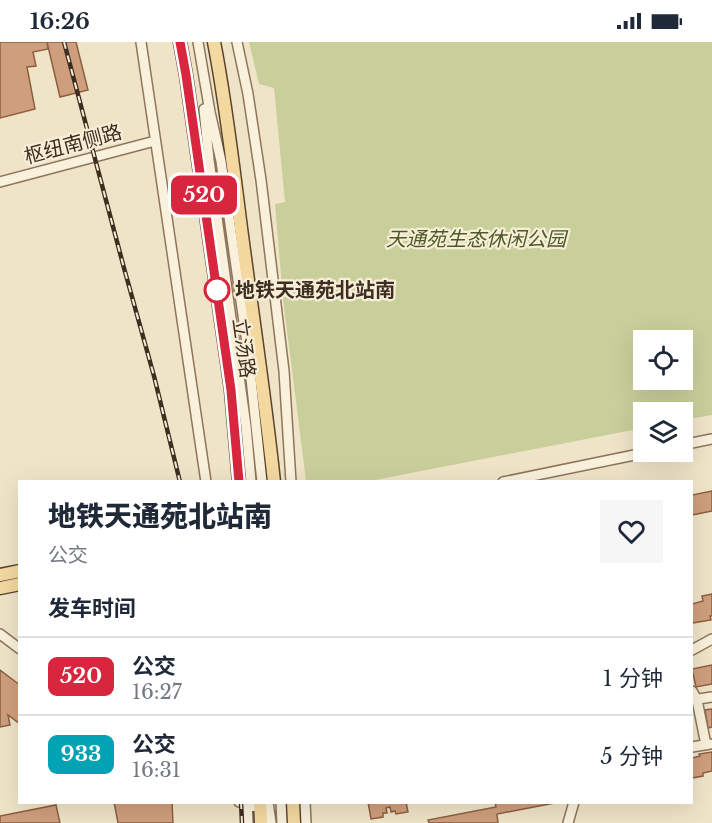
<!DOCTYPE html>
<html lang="zh">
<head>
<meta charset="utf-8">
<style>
	:root { --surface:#fff; --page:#f6f6f7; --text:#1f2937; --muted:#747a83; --line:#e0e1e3 }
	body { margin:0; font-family:"Libre Baskerville","Noto Sans SC",serif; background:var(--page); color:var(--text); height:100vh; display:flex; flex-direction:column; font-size:22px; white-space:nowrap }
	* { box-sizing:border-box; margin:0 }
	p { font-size:20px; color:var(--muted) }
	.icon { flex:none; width:33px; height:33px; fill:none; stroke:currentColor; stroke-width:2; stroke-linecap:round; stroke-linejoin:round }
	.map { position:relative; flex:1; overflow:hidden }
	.sheet { position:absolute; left:18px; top:438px; width:675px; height:324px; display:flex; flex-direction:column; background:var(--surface); border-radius:0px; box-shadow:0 6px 24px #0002 }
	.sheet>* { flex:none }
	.badge { padding:0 12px; border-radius:9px; font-size:21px; line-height:39px }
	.buttons { position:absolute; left:633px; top:288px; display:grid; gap:12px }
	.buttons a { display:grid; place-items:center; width:60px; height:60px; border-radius:0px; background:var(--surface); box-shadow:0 6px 24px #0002; font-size:30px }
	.map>.badge { position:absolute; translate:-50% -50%; box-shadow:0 0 0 3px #fff }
	h2 { padding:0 30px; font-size:22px; line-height:54px }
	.round { display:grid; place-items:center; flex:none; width:63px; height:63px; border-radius:0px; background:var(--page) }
	.summary { display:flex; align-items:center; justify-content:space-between; height:102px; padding:0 30px }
	h1 { font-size:28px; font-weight:800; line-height:45px }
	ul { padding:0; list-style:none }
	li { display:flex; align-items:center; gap:18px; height:78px; padding:0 30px; border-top:2px solid var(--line) }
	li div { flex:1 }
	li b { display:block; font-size:22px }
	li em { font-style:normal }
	li .badge { min-width:66px; font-weight:700; text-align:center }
	.status { display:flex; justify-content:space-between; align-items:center; height:42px; padding:0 30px; background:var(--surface); direction:ltr }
	.status svg { height:16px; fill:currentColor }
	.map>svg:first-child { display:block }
	.green { fill:#c9cf9b; fill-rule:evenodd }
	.building { fill:#cf9f7d; stroke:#8d5f41; stroke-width:1.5 }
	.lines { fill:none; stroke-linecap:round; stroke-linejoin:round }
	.minor-casing { stroke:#8d765c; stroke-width:12 }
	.major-casing { stroke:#5b4430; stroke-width:15 }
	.minor { stroke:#faf1dc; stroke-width:9 }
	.major { stroke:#f3d9a0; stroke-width:12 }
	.rail-casing { stroke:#3d2e20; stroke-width:4.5 }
	.rail { stroke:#f7eed8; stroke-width:2; stroke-dasharray:7; stroke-linecap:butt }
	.line-casing { stroke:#fff; stroke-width:14 }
	.line { stroke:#d7263d; stroke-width:9 }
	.stop-dot { fill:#fff; stroke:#d7263d; stroke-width:3 }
	.labels { text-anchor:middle; stroke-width:4.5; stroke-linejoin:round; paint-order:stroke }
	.street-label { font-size:20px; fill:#3d2e20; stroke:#f7eed8 }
	.park-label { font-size:20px; font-style:italic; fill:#4d5a26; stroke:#f7eed8 }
	.stop-label { font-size:20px; font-weight:bold; fill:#3d2e20; stroke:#f7eed8; text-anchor:start }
</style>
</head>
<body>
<div class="status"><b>16:26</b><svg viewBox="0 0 49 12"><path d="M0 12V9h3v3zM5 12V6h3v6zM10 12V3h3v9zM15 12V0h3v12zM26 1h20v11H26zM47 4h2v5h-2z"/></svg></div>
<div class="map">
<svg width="712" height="781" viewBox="0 0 712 781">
	<rect width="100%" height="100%" fill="#f0e4c8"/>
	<path class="green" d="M249 0H712V373L683 378 682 370H644L643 386 370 439H306L283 257 275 162 285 160 274 46 259 42ZM682 298V338H644V298Z"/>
	<path class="building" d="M0 0H47L48 7 33 10 36 24 27 25 35 67 0 76Z
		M47 0H76L88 48 60 55Z
		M712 449V469L692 473V453Z
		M712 552V574H710L711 578 692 581V562L703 559 702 554Z
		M712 623V642L696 645 692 627Z
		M0 628 20 643V682L8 673 10 683 0 685Z
		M712 667V685L708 686 705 668Z
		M712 710V729L703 731V734L692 736V716L700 714 699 712Z
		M114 760H172L173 781H118Z
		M368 760H406L408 770 396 772 395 769 391 770 390 765 386 766 387 771H383V775L371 777Z
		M495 760H560L497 772 498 781H429L428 778 496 765Z
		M56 763 60 781H0V774Z"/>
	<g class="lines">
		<defs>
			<path id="minor" d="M141 0 206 440
				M198 0 210 70 221 119 248 308 262 440
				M237 0 248 52 261 138 284 329 291 440
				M204 67 209 118 246 384 251 440
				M0 140 155 99
				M682 403 712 397
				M503 440 649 410
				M0 592 20 607
				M692 608 712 597
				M692 649 697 658 706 703
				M692 658 712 655
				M692 705 710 702
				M239 760 261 766
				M247 760 248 781
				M268 760 271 781
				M281 760 282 781
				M305 760 306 781
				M568 781 574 760"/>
			<path id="major" d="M180 0 186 33 231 348 239 440
				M214 0C226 61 233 124 241 186 252 270 265 355 274 440
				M0 533 20 529
				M0 546 20 542
				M260 760 261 781
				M293 760 294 781"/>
		</defs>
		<use href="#minor" class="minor-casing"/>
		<use href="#major" class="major-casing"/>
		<use href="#minor" class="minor"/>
		<use href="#major" class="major"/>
		<defs>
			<path id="rail" d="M64 0 124 226 154 334 180 440
				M241 760 242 781"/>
		</defs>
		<use href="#rail" class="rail-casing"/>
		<use href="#rail" class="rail"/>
	</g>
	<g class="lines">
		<defs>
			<path id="line" d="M180 0 186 33 231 348 239 440"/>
		</defs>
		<use href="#line" class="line-casing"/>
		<use href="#line" class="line"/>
	</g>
	<circle class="stop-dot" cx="217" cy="248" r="12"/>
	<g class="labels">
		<g class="street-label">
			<text transform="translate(73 102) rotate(-15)" y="7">枢纽南侧路</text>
			<text transform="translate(244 306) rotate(82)" y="7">立汤路</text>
		</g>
		<g class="park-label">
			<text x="476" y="204">天通苑生态休闲公园</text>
		</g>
		<g class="stop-label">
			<text x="235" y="255">地铁天通苑北站南</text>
		</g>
	</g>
</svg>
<div class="buttons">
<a><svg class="icon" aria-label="locate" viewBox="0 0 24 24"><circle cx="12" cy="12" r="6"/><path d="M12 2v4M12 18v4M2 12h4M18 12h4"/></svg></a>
<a><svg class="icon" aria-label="layers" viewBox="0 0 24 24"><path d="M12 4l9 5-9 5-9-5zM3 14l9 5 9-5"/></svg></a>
</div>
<b class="badge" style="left:204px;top:153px;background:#d7263d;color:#fff">520</b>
<section class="sheet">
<div class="summary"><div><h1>地铁天通苑北站南</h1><p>公交</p></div><a class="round"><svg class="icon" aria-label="heart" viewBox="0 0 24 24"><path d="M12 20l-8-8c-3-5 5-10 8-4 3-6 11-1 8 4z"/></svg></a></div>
<h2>发车时间</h2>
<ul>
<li><span class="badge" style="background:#d7263d;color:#fff">520</span><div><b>公交</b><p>16:27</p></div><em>1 分钟</em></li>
<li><span class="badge" style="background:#00a3b4;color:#fff">933</span><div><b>公交</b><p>16:31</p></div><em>5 分钟</em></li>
</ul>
</section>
</div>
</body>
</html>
